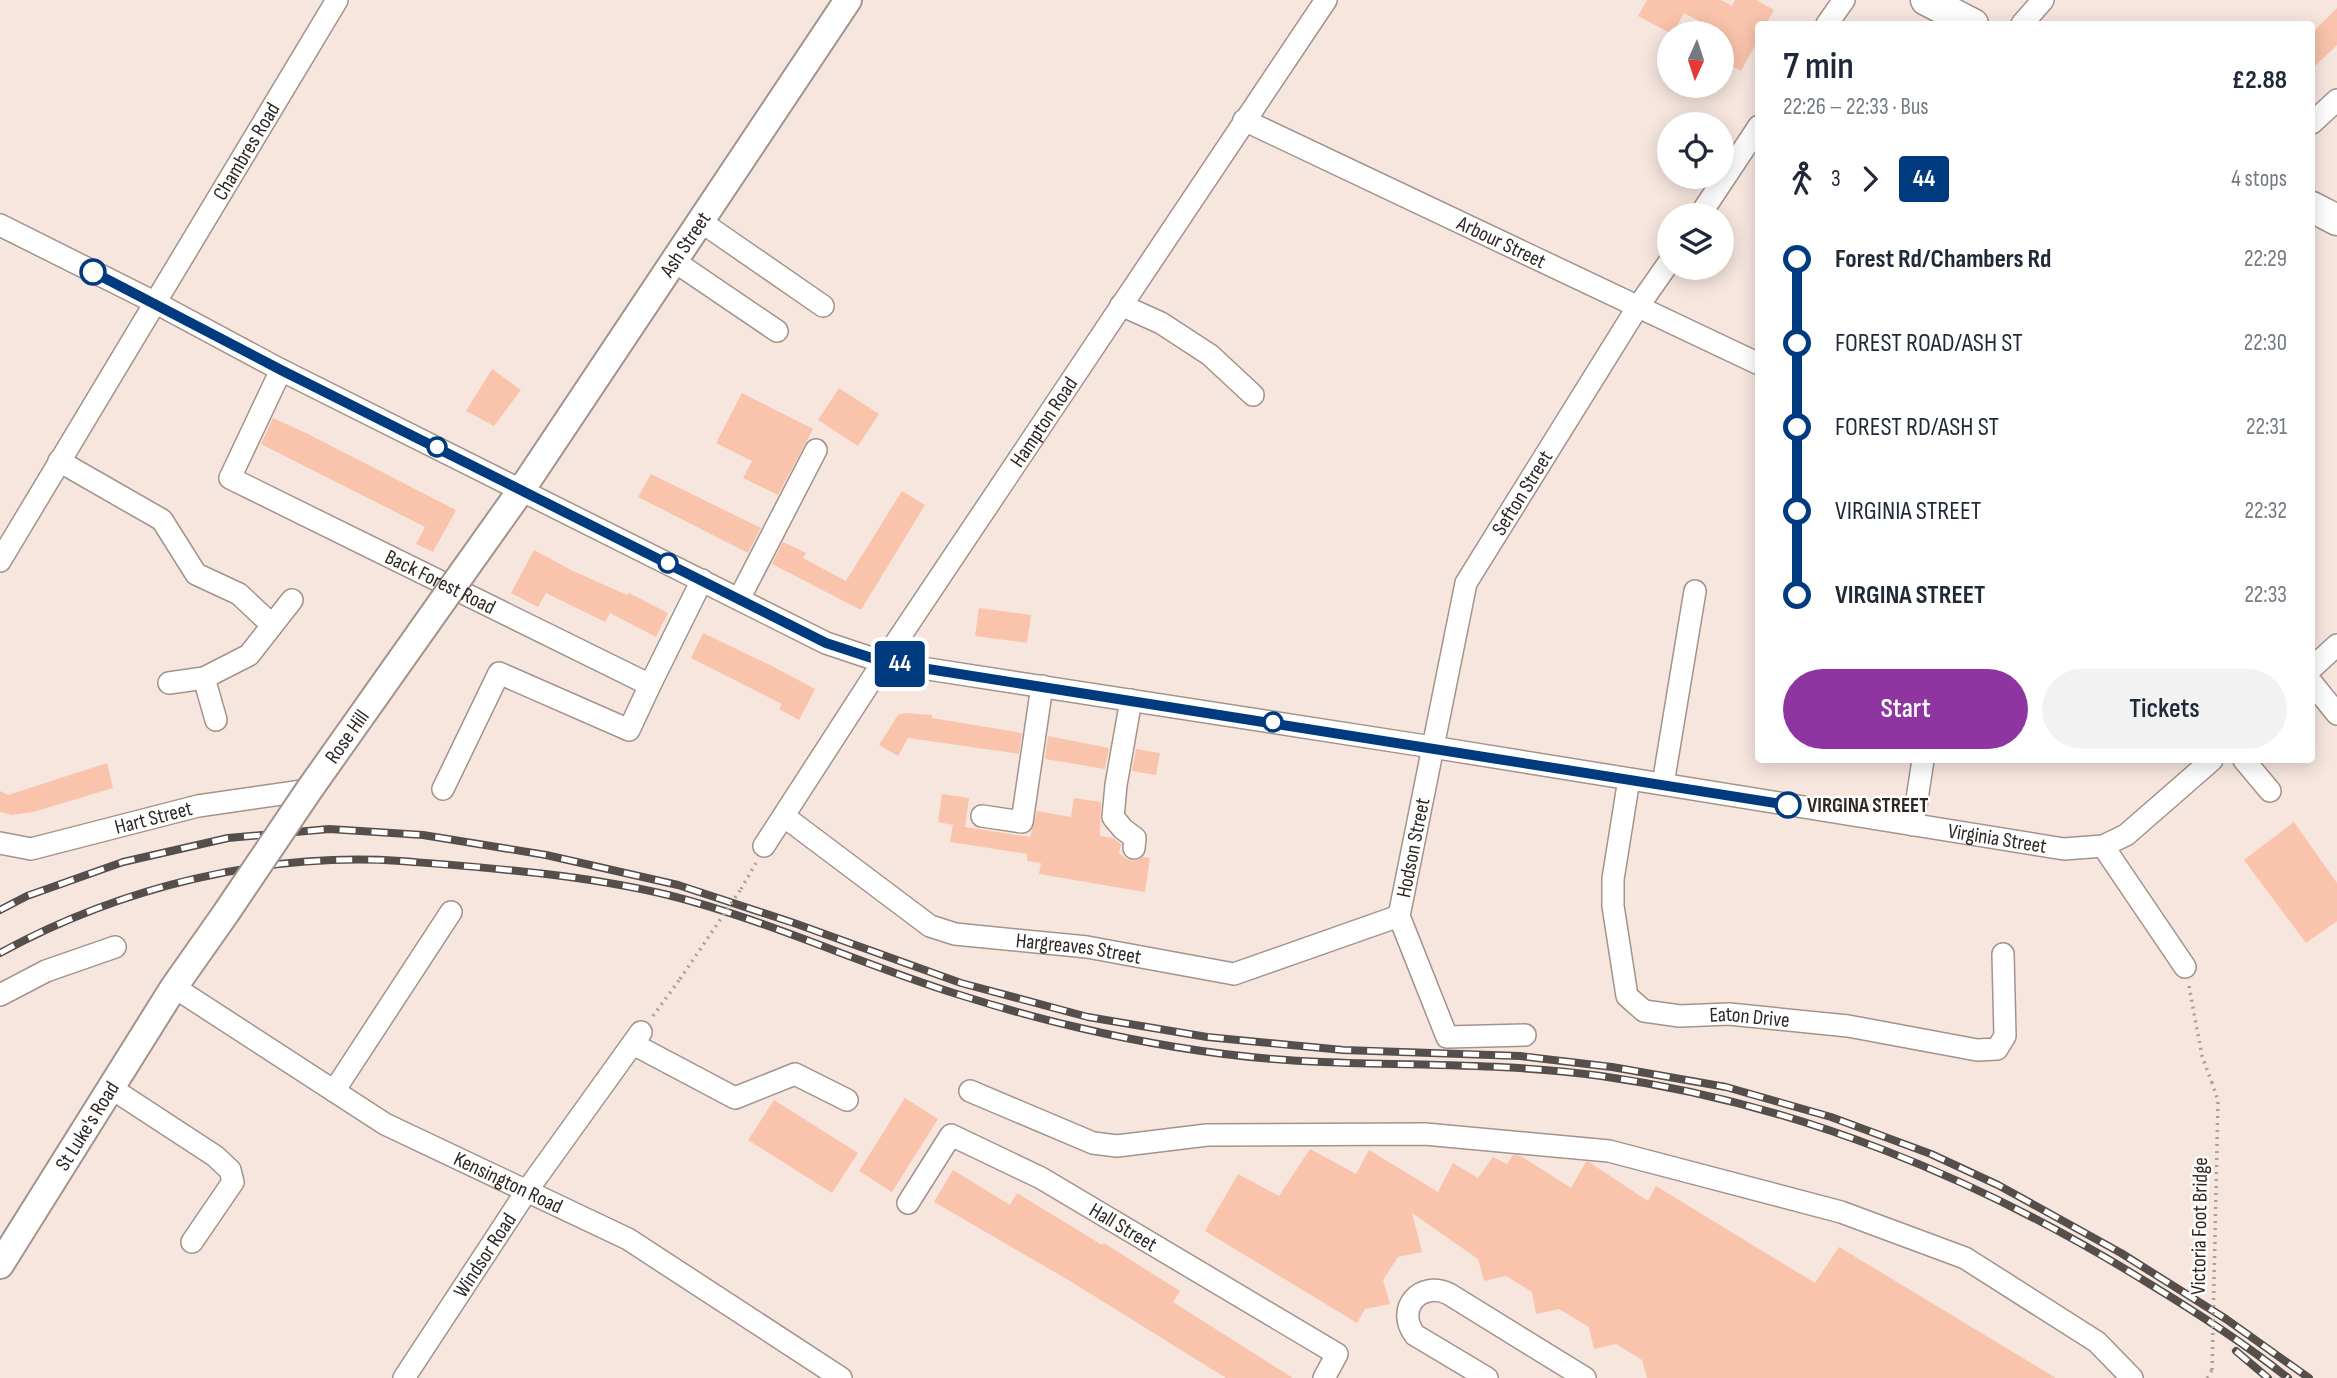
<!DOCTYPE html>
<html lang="en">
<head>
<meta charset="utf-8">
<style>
	:root { --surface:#fff; --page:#f2f2f3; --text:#1f2937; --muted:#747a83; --accent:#8e35a1 }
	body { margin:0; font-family:"Sofia Sans Condensed",sans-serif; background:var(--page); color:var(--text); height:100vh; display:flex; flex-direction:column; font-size:26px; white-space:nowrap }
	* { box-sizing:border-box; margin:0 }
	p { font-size:23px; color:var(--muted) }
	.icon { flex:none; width:38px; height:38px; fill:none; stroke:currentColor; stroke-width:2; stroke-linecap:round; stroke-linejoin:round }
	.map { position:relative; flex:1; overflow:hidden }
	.sheet { position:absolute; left:1755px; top:21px; width:560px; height:742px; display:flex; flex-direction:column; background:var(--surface); border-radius:7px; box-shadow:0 4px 18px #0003 }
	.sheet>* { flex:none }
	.badge { padding:0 14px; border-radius:5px; font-size:24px; line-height:46px }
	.needle { width:46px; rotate:183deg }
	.tools { position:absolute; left:1657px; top:21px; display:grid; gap:14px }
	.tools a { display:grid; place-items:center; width:77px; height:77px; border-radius:50%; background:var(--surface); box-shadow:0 4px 18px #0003; font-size:35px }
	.map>.badge { position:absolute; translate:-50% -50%; box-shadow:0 0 0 4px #fff }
	.legs { display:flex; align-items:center; gap:10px; height:77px; padding:0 28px; font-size:23px }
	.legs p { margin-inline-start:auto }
	.overview { display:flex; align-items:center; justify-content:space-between; height:119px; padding:0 28px }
	h1 { font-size:38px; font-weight:600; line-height:52px }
	.primary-button { display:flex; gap:14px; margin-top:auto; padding:14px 28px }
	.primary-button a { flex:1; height:80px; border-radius:42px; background:var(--accent); color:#fff; font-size:28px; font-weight:600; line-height:80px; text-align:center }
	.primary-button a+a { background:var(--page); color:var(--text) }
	ul { padding:0 28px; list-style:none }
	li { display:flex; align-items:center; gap:24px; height:84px; font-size:26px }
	li i { display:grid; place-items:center; width:10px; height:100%; margin:0 9px; background:currentColor }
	li i::after { content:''; width:18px; height:18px; margin:-9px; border:5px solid; border-radius:50%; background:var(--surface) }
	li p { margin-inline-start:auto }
	li:first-child i { background:linear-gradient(#0000 50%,currentColor 0) }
	li:last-child i { background:linear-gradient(currentColor 50%,#0000 0) }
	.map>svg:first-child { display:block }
	.building { fill:#f9c4ab }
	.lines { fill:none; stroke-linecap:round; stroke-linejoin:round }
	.minor-casing { stroke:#a2938c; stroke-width:24 }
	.major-casing { stroke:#a2938c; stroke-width:30 }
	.highway-casing { stroke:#a2938c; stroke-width:33 }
	.path { stroke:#ab9f99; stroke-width:3.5; stroke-dasharray:2 5; stroke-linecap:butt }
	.minor { stroke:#fff; stroke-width:21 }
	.major { stroke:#fff; stroke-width:26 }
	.highway { stroke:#fff; stroke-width:30 }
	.rail-casing { stroke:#564e4a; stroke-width:8 }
	.rail { stroke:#fff; stroke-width:5; stroke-dasharray:16; stroke-linecap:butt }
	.major-bridge-casing { stroke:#a2938c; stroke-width:30; stroke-linecap:butt }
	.path-bridge { stroke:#ab9f99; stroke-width:3.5; stroke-dasharray:2 5; stroke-linecap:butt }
	.major-bridge { stroke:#fff; stroke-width:26 }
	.line-1-casing { stroke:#fff; stroke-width:16 }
	.line-1 { stroke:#003b80; stroke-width:10 }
	.stop-1-dot { fill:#fff; stroke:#003b80; stroke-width:3.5 }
	.labels { text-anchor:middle; stroke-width:5; stroke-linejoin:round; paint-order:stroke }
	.street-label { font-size:21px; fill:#2e2825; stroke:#fff }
	.stop-label { font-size:21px; font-weight:bold; fill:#2e2825; stroke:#fff; text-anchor:start }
</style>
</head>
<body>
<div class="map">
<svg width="2337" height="1378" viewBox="0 0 2337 1378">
	<rect width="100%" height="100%" fill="#f6e6de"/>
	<path class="building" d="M1647 0H1721L1732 6 1735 0H1756L1774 10 1766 24H1759V38L1741 71 1722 61V33L1684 13 1673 33H1670L1638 16Z
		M2337 8V45L2312 69V33Z
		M492 369 521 390 494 426 466 411Z
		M839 388 879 414 858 446 818 420Z
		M742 393 813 429 778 495 743 478 752 461 716 443Z
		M273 418 308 434 456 510 433 552 416 544 425 527 261 444Z
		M651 474 761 528 748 553 638 497Z
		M902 491 925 505 861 610 772 564 783 542 806 553 803 558 846 581Z
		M534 550 573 571 627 595 629 593 668 613 656 637 610 613 605 622 546 593 538 607 511 593Z
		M979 608 1031 615 1027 643 975 636Z
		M703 633 770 665 815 689 799 720 779 709 782 704 691 658Z
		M905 713 932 715V718L1022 733 1019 754 908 738 898 756 879 745 898 715Z
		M1048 736 1109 748 1105 769 1045 759Z
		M1136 749 1160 753 1156 775 1132 771Z
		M107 763 113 788 33 812 12 815 0 812V791L8 795Z
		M942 794 969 798 965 827 1030 837 1037 811 1071 817 1074 798 1101 802 1100 836 1113 838 1121 844 1119 853 1127 859 1133 861 1143 857 1150 858 1145 892 1039 874 1041 863 1027 861V854L950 842 953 825 938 822Z
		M2294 822 2337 883V921L2306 943 2244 860Z
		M905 1098 938 1119 892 1192 859 1171Z
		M774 1100 858 1153 832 1193 748 1140Z
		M1310 1149 1356 1174 1369 1150 1438 1192 1453 1163 1478 1178 1493 1157 1507 1164 1513 1155 1521 1156 1571 1188 1586 1162H1589L1648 1201 1656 1186 1815 1283 1839 1247 2056 1378H1647L1642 1360 1616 1344 1594 1349 1589 1327 1559 1309 1536 1314 1532 1292 1506 1276 1484 1281 1478 1259 1412 1213 1422 1252 1398 1257 1383 1280 1390 1304 1365 1309 1357 1323 1205 1231 1238 1174 1279 1196Z
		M953 1170 1010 1205 1017 1193 1102 1245 1104 1243 1180 1291 1173 1302 1293 1378H1226L1070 1281 934 1202Z"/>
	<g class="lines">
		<defs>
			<g id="minor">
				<path d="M1827 24 1844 0"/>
				<path d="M2022 24 2043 0"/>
				<path id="s1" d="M1244 120 1759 364"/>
				<path d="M2312 123 2337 100"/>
				<path d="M1700 215 1759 126"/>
				<path d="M700 221 823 306"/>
				<path id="s2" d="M0 225 156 303 281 370 826 643 883 662 1432 747 2064 849 2103 846 2126 835 2212 760"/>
				<path d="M674 261 777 331"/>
				<path d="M1121 305 1161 323 1210 355 1253 395"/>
				<path id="s3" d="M281 370 230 478 650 685 702 580"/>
				<path d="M59 461 162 520 196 574 239 594 272 625"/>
				<path id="s4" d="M0 561 337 0"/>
				<path d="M739 599 816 450"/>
				<path d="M2312 668 2337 645"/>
				<path d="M204 678 216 720"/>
				<path d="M169 683 204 678 249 655 292 600"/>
				<path d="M2312 683 2337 714"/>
				<path d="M1131 700 1116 785 1113 817 1123 829 1135 838 1134 848"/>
				<path d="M2244 760 2270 791"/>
				<path id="s5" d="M1629 779 1613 879V906L1627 996 1644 1011 1680 1016 1729 1014 1848 1026 1977 1050 1997 1049 2005 1036 2003 954"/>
				<path d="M1663 784 1695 591"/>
				<path d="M443 789 499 673 629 730 650 685"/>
				<path d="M982 816 1022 822 1042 686"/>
				<path id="s6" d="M785 817 930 926 955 934 1087 947 1234 974 1399 916"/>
				<path d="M1913 825 1923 760"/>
				<path id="s7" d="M0 843 31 849 198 806 309 790"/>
				<path id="s8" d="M764 846 883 662 1326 0"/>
				<path d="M2103 846 2185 967"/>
				<path id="s9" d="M174 987 385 1124 628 1239 841 1378"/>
				<path d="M0 995 46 971 115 947"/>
				<path id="s10" d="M1525 1035 1447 1037 1399 916 1466 583 1637 308 1670 261"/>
				<path d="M633 1044 735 1098 795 1074 847 1100"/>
				<path d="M111 1088 215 1156 230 1170 233 1182 192 1242"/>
				<path d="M334 1091 451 912"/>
				<path d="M970 1091 1093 1143 1117 1146 1207 1135 1425 1134 1609 1151 1841 1212 1965 1258 2097 1342 2132 1378"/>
				<path id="s11" d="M908 1203 951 1135 1041 1178 1337 1354 1324 1378"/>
				<path id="s12" d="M404 1378 526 1192 641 1032"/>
				<path d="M1487 1378 1415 1335C1395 1309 1420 1280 1449 1294L1585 1378"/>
			</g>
			<g id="major">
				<path id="s13" d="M463 572 522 489 848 0"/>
				<path id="s14" d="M0 1265 174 987 226 913"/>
			</g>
			<path id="highway" d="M1926 0 1973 24
				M2312 207 2337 220"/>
		</defs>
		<use href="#minor" class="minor-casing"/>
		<use href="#major" class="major-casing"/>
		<use href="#highway" class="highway-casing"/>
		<path class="path" d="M741 889 756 863
			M2189 986 2202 1056 2212 1083
			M653 1016 680 979
			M2207 1378 2212 1370"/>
		<use href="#minor" class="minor"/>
		<use href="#major" class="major"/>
		<use href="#highway" class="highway"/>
		<defs>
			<path id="rail" d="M0 910 27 896 123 862 228 838 329 829 423 835 546 855 678 885 794 923 961 983 1088 1017 1207 1037 1343 1050 1520 1056 1612 1067 1726 1087 1831 1117 1931 1154 1998 1185 2121 1253 2226 1319 2309 1378
				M0 953C121 887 263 852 401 861 490 868 580 874 668 895 768 920 862 965 960 995 998 1007 1037 1018 1076 1027 1156 1046 1240 1059 1323 1062 1415 1066 1509 1063 1601 1076 1800 1104 1978 1178 2148 1283 2196 1312 2244 1343 2288 1378
				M2236 1351 2268 1378"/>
		</defs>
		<use href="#rail" class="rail-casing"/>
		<use href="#rail" class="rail"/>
		<defs>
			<g id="major-bridge">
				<path id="s15" d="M226 913 309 790 463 572"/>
			</g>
		</defs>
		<use href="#major-bridge" class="major-bridge-casing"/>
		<path class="path-bridge" d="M680 979 741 889
			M2212 1370 2218 1101 2212 1083"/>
		<use href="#major-bridge" class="major-bridge"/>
	</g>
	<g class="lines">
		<defs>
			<path id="line-1" d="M93 272 281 370 826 643 884 662 1788 805"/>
		</defs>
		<use href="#line-1" class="line-1-casing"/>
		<use href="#line-1" class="line-1"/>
	</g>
	<g class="stop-1-dot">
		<circle cx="93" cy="272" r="12"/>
		<circle cx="437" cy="447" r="9"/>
		<circle cx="668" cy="563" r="9"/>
		<circle cx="1273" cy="722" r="9"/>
		<circle cx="1788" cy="805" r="12"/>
	</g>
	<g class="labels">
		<g class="street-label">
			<text dy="7" stroke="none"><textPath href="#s4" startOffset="478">Chambres Road</textPath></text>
			<text dy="7" stroke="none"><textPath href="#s1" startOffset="285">Arbour Street</textPath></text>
			<text dy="7" stroke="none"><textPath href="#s13" startOffset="396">Ash Street</textPath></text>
			<text dy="7" stroke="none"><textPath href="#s8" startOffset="508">Hampton Road</textPath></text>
			<text dy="7" stroke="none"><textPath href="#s10" startOffset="654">Sefton Street</textPath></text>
			<text dy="7" stroke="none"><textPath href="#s3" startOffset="354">Back Forest Road</textPath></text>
			<text dy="7" stroke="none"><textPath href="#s15" startOffset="214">Rose Hill</textPath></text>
			<text dy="7" stroke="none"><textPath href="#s7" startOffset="158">Hart Street</textPath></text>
			<text dy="7" stroke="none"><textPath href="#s2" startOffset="2114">Virginia Street</textPath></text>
			<text dy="7" stroke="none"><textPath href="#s10" startOffset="278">Hodson Street</textPath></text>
			<text dy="7" stroke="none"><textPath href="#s6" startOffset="332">Hargreaves Street</textPath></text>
			<text dy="7" stroke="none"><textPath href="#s5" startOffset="348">Eaton Drive</textPath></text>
			<text dy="7" stroke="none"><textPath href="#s14" startOffset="164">St Luke's Road</textPath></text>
			<text dy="7" stroke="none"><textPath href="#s9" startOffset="388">Kensington Road</textPath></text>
			<text transform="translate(2199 1226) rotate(-89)" y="7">Victoria Foot Bridge</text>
			<text dy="7" stroke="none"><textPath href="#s11" startOffset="276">Hall Street</textPath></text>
			<text dy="7" stroke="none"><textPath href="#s12" startOffset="147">Windsor Road</textPath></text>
		</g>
		<g class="stop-label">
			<text x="1807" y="812">VIRGINA STREET</text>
		</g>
	</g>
</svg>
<div class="tools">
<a><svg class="needle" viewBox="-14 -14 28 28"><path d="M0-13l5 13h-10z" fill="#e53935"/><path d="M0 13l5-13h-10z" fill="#747a83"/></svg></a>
<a><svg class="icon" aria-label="locate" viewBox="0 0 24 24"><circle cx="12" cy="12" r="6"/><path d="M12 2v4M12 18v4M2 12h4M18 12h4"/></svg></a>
<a><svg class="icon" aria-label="layers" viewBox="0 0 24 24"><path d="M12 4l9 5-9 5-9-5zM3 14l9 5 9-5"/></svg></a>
</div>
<b class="badge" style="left:900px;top:664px;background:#003b80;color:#fff">44</b>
<section class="sheet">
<div class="overview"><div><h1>7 min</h1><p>22:26 – 22:33 · Bus</p></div><b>£2.88</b></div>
<div class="legs"><svg class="icon" aria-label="walk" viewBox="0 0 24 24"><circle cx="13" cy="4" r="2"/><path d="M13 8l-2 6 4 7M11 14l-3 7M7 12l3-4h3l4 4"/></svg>3<svg class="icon" aria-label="forward" viewBox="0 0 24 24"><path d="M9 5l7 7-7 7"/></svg><b class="badge" style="background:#003b80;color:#fff">44</b><p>4 stops</p></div>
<ul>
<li><i style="color:#003b80"></i><b>Forest Rd/Chambers Rd</b><p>22:29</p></li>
<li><i style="color:#003b80"></i><span>FOREST ROAD/ASH ST</span><p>22:30</p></li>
<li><i style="color:#003b80"></i><span>FOREST RD/ASH ST</span><p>22:31</p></li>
<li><i style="color:#003b80"></i><span>VIRGINIA STREET</span><p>22:32</p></li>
<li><i style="color:#003b80"></i><b>VIRGINA STREET</b><p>22:33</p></li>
</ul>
<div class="primary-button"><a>Start</a><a>Tickets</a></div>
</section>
</div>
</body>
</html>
